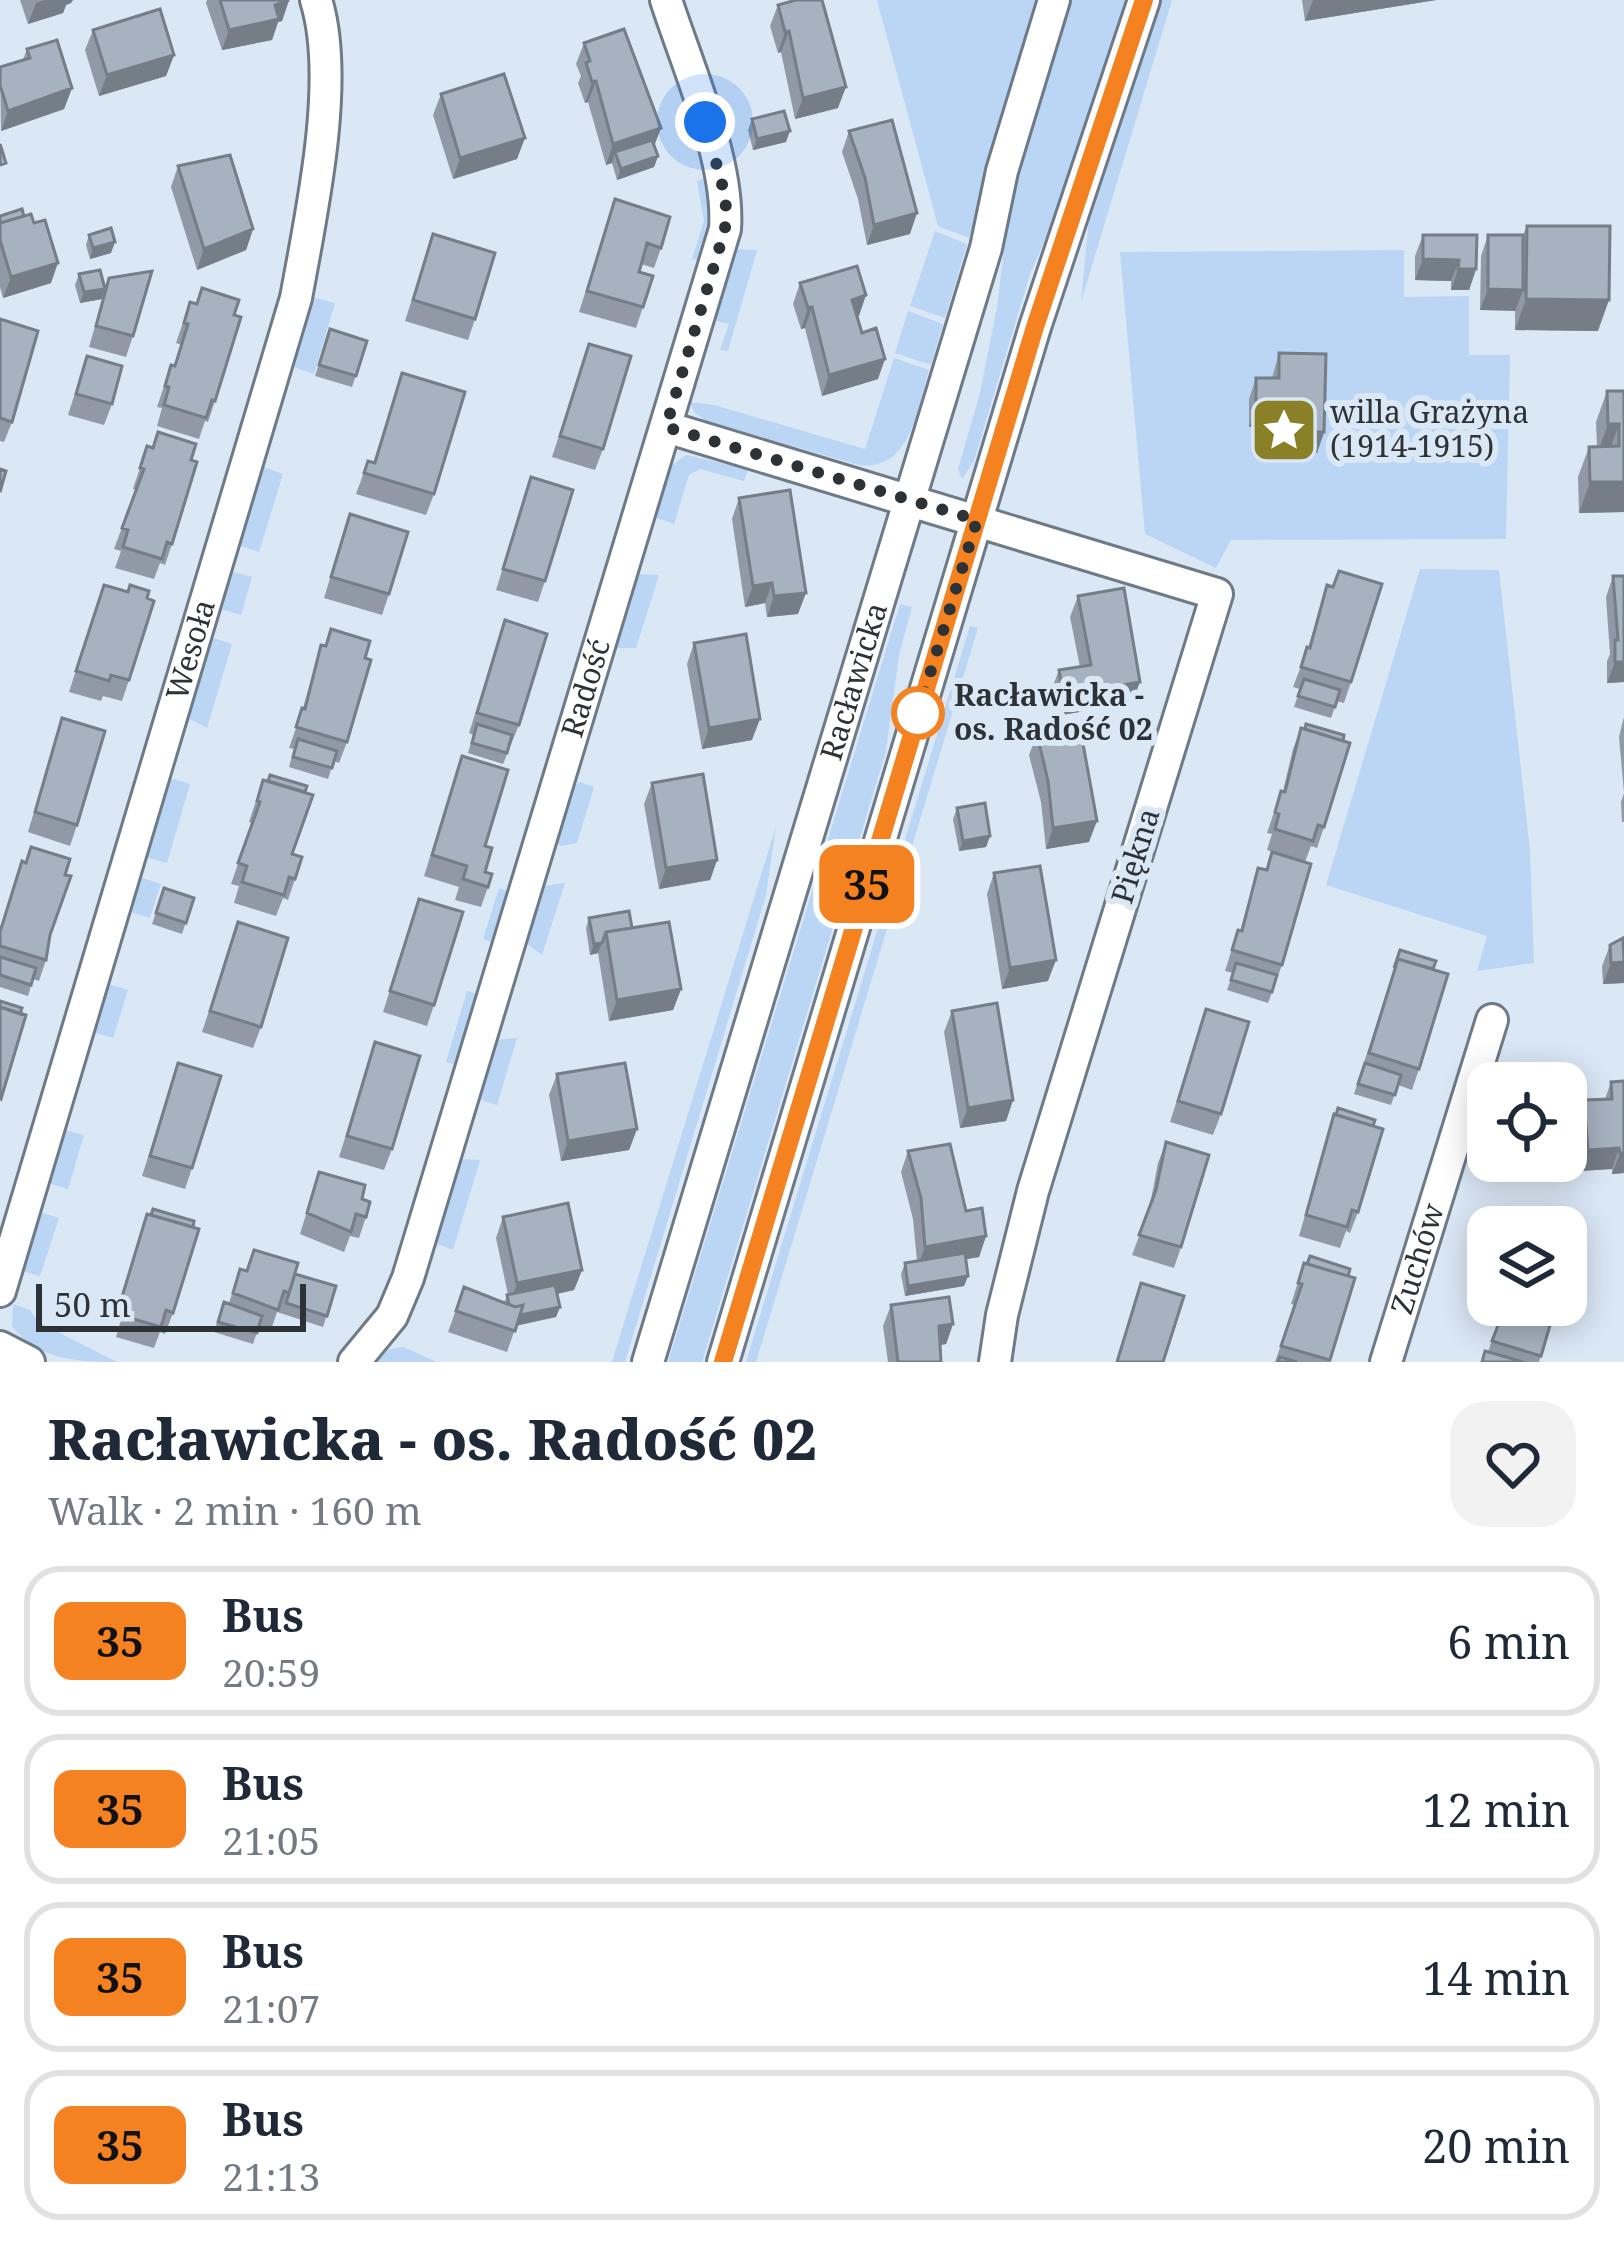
<!DOCTYPE html>
<html lang="en">
<head>
<meta charset="utf-8">
<style>
	:root { --surface:#fff; --page:#f2f2f3; --text:#1f2937; --muted:#747a83; --line:#e0e1e3 }
	body { margin:0; font-family:"Noto Serif",serif; background:var(--page); color:var(--text); height:100vh; display:flex; flex-direction:column; font-size:45px; white-space:nowrap }
	* { box-sizing:border-box; margin:0 }
	p { font-size:39px; color:var(--muted) }
	.icon { flex:none; width:66px; height:66px; fill:none; stroke:currentColor; stroke-width:2; stroke-linecap:round; stroke-linejoin:round }
	.map { position:relative; height:1362px; overflow:hidden }
	.side { display:flex; flex-direction:column; background:var(--surface); flex:1 }
	.side>* { flex:none }
	.badge { padding:0 24px; border-radius:18px; font-size:42px; line-height:78px }
	.buttons { position:absolute; left:1467px; top:1062px; display:grid; gap:24px }
	.buttons a { display:grid; place-items:center; width:120px; height:120px; border-radius:24px; background:var(--surface); box-shadow:0 6px 30px #0003; font-size:60px }
	.scale { position:absolute; left:36px; bottom:30px; width:270px; box-sizing:border-box; padding-left:12px; border:6px solid #2d3237; border-top:0; font-size:33px; line-height:42px; white-space:nowrap; color:#2d3237; -webkit-text-stroke:9px #dae7f5; paint-order:stroke }
	.you { position:absolute; width:60px; height:60px; margin:-30px; border:9px solid #fff; border-radius:50%; background:#1a73e8; box-shadow:0 0 0 18px #1a73e833 }
	.map>.badge { position:absolute; translate:-50% -50%; box-shadow:0 0 0 6px #fff }
	.round { display:grid; place-items:center; flex:none; width:126px; height:126px; border-radius:36px; background:var(--page) }
	.summary { display:flex; align-items:center; justify-content:space-between; height:204px; padding:0 48px }
	h1 { font-size:57px; font-weight:800; line-height:90px }
	ul { padding:0; list-style:none }
	li { display:flex; align-items:center; gap:36px; height:150px; margin:0 24px 18px; padding:0 24px; border:6px solid var(--line); border-radius:36px }
	li div { flex:1 }
	li b { display:block; font-size:45px }
	li em { font-style:normal }
	li .badge { min-width:132px; font-weight:700; text-align:center }
	.map>svg:first-child { display:block }
	.green { fill:#bbd5f4 }
	.lines { fill:none; stroke-linecap:round; stroke-linejoin:round }
	.street-casing { stroke:#6f7a87; stroke-width:36 }
	.street { stroke:#fff; stroke-width:30 }
	.wall { fill:#9099a5 }
	.shaded-wall { fill:#757d86 }
	.building { fill:#a7b2c0; stroke:#757d86; stroke-width:3 }
	.line-casing { stroke:#fff; stroke-width:27 }
	.line { stroke:#f58220; stroke-width:18 }
	.walk { stroke:#2d3237; stroke-width:12; stroke-dasharray:0 21.6 }
	.stop-dot { fill:#fff; stroke:#f58220; stroke-width:6 }
	.labels { text-anchor:middle; stroke-width:12; stroke-linejoin:round; paint-order:stroke }
	.poi-label { font-size:30px; fill:#2d3237; stroke:#dae7f5; text-anchor:start }
	.street-label { font-size:30px; fill:#2d3237; stroke:#dae7f5 }
	.stop-label { font-size:30px; font-weight:bold; fill:#2d3237; stroke:#dae7f5; text-anchor:start }
</style>
</head>
<body>
<div class="map">
<svg width="1624" height="1362" viewBox="0 0 1624 1362">
	<rect width="100%" height="100%" fill="#dae7f5"/>
	<path class="green" d="M877 0H1040L969 238 938 226Z
		M1062 0H1132L1096 123 1030 274 974 461 962 479 958 469 980 393 997 307 1016 151Z
		M1155 0H1172L1081 302 1090 208Z
		M707 178 712 213 698 260 692 259 704 221 697 181Z
		M935 231 967 244 945 318 910 306Z
		M735 249 757 250 728 351 720 350 729 324 713 320Z
		M1404 250V297L1469 296V355H1510L1506 539 1231 540 1216 568 1145 534 1120 252Z
		M315 298 335 303 314 374 294 367Z
		M908 311 943 324 931 365 895 353Z
		M894 358 929 370C917 409 911 471 859 465L706 421 694 412 690 402 714 405 865 449Z
		M686 455 748 469 744 481 700 469 689 475 674 524 654 517 669 467Z
		M264 467 283 474 259 552 240 546Z
		M1420 569 1499 570 1530 851 1534 963 1477 971 1487 936 1326 885Z
		M233 572 252 577 241 615 221 609Z
		M638 574 659 575 636 648H616Z
		M900 604 912 607 899 655 886 751 702 1362H668Z
		M970 626 978 628 756 1362H746Z
		M213 638 232 644 207 728 188 718Z
		M174 779 190 784 167 863 146 857 169 781Z
		M580 782 594 787 577 843 561 846 556 843 573 787Z
		M776 826 766 895 625 1362H612Z
		M140 877 161 884 150 918 130 912Z
		M565 883 542 955 526 943 543 886Z
		M499 888 509 892 494 943 483 939Z
		M108 984 128 990 113 1038 93 1032Z
		M467 991 478 994 457 1065 446 1062Z
		M517 1038 497 1105 478 1099 496 1040Z
		M64 1130 84 1135 68 1189 48 1183Z
		M461 1159 480 1160 453 1250 435 1243Z
		M40 1212 59 1218 40 1276 22 1271Z
		M13 1304 30 1310 38 1322 117 1362C78 1362 38 1360 12 1326Z
		M403 1347 437 1362H374L390 1349Z"/>
	<g class="lines">
		<defs>
			<g id="street">
				<path d="M666 427 1217 594 1033 1191 1002 1315 995 1362"/>
				<path id="s1" d="M0 1291 296 298C311 215 341 80 316 0"/>
				<path d="M0 1347 29 1362"/>
				<path id="s2" d="M354 1362 392 1316 408 1278 725 229C730 162 687 65 666 0"/>
				<path id="s3" d="M648 1362 962 327 986 248 1002 171 1054 0"/>
				<path d="M723 1362 1035 327 1144 0"/>
				<path id="s4" d="M1386 1362 1492 1020"/>
			</g>
		</defs>
		<use href="#street" class="street-casing"/>
		<use href="#street" class="street"/>
	</g>
	<path class="wall" d="M20 0H73L71 3 66 5 63 13 28 24Z
		M207 0H289L282 21 278 22 272 40 222 50 206 3Z
		M1302 0H1436L1305 21Z
		M778 5 838 108 795 119 781 52 778 53 770 26Z
		M93 30 174 55 166 76 99 96 85 50Z
		M584 43 661 128 654 145 658 156 654 167 617 180 612 163 606 165 588 102 585 103 578 83 581 76 576 64Z
		M27 49 72 88 64 109 1 131 0 67 23 60Z
		M441 94 517 159 453 179 433 115Z
		M752 119 786 142 753 150 748 130Z
		M849 131 910 234 867 245 858 199 842 152Z
		M178 166 253 229 246 250 197 270 171 187Z
		M615 199 661 248 654 268 641 264 639 272 643 307 636 328 579 312Z
		M0 216 51 283 3 298 0 287Z
		M1527 226 1598 331 1515 330V310H1480L1481 256 1488 235H1523Z
		M433 234 475 319 468 340 405 321Z
		M89 235 111 253 90 259 86 245Z
		M1423 235 1476 269 1469 290H1451V281L1415 280V256Z
		M79 274 102 299 80 303 75 285Z
		M109 278 133 336 126 357 89 347Z
		M800 283 859 316H857L878 379 822 396 805 328 801 329 793 304Z
		M190 302 234 315 215 401 208 422 205 421 199 439 157 426 162 408 157 407 171 365 174 366 181 345 176 343Z
		M0 319 12 422 4 442 0 441Z
		M330 329 367 341 352 387 315 376Z
		M589 344 603 449 595 470 552 457Z
		M1279 353 1324 432 1317 453H1270L1271 427H1249V399L1256 378H1272Z
		M87 356 112 404 104 425 68 415Z
		M402 373 434 494 426 515 356 494 368 461 373 463Z
		M1607 391H1624V512L1579 513 1578 477 1589 447H1597L1596 422Z
		M158 432 172 544 165 565 160 563 154 579 115 568 121 551 114 549 136 490 133 489 147 446 152 448Z
		M531 477 545 581 538 602 496 590Z
		M739 498 798 614 767 617 765 603 745 607 732 519Z
		M350 514 389 594 382 615 324 598Z
		M1613 576H1624V682L1607 683V661L1610 654 1606 597Z
		M1327 585 1351 682 1344 703 1337 701 1331 718 1294 707 1300 689 1293 687 1308 648Z
		M1078 596 1132 703 1056 716 1051 691 1059 670 1080 667 1070 617Z
		M97 605 129 680 122 701 103 696 101 701 69 692Z
		M505 620 519 725 503 764 468 753 473 735 469 733Z
		M694 643 752 740 702 749 687 664Z
		M321 645 365 658 347 742 339 763 334 761 328 779 289 767 294 749 289 748 303 708Z
		M1624 717V822H1622L1621 802 1624 793 1619 737Z
		M62 718 77 825 70 846 28 832Z
		M1301 728 1324 827 1317 848 1311 846 1305 862 1267 850 1272 834 1267 833 1281 791H1283L1293 749Z
		M1037 734 1089 842 1046 849 1041 802 1029 755Z
		M462 756 485 846V872L488 887 481 907 455 900 459 887 424 876Z
		M263 780 292 854 295 879 288 900 283 898 276 916 234 903 239 886 231 884 252 823 249 822Z
		M652 783 717 860 710 880 659 889 644 804Z
		M957 808 990 836 986 847 959 851 953 819Z
		M31 847 50 935 46 960 39 981 33 979 28 996 0 987V928L22 861 25 863Z
		M1258 868 1282 965 1268 1003 1227 990 1233 973 1225 971 1238 930 1240 931Z
		M994 873 1048 981 1002 989 987 894Z
		M164 888 194 898 182 934 152 924Z
		M419 899 434 1005 427 1026 383 1012Z
		M589 918 632 928 681 989 673 1010 609 1021 598 953 590 955 586 928Z
		M238 922 261 1027 253 1048 202 1032Z
		M1610 945 1624 983 1603 984 1602 966Z
		M1400 950 1433 969 1419 1069 1412 1090 1398 1085 1391 1105 1354 1094Z
		M1206 1009 1221 1114 1213 1135 1170 1122Z
		M952 1011 1013 1100 1006 1121 960 1128 944 1032Z
		M375 1042 392 1149 384 1170 339 1157Z
		M178 1063 192 1168 185 1189 142 1176Z
		M557 1074 637 1129 629 1150 561 1161 549 1095Z
		M1624 1081V1173L1612 1174V1169L1580 1171 1577 1121 1584 1100 1605 1099 1611 1082Z
		M1334 1114 1358 1212 1350 1233 1346 1231 1340 1248 1299 1236Z
		M1166 1142 1181 1247 1174 1268 1132 1255 1149 1210 1158 1163Z
		M908 1151 966 1211 986 1236 979 1257 966 1259 968 1276 964 1286 905 1296 901 1274 905 1263 917 1261 913 1219 901 1172Z
		M319 1172 362 1199 366 1217 359 1238 350 1236 344 1252 300 1234Z
		M147 1214 173 1313 165 1334 160 1332 154 1348 116 1337 121 1320 114 1318Z
		M503 1217 582 1270 574 1290 557 1294 560 1307 556 1317 516 1326 507 1352 448 1332 464 1287 504 1302 508 1295 496 1238Z
		M254 1250 295 1274 336 1286 323 1327 277 1312 271 1330 259 1326 253 1344 214 1332 224 1302 229 1303 240 1269 246 1271Z
		M1304 1263 1355 1278 1330 1362H1275L1295 1305 1291 1304Z
		M891 1305 953 1324 946 1344 940 1345 941 1362H888L883 1326Z
		M1504 1305H1556L1539 1362H1481L1488 1352Z"/>
	<path class="shaded-wall" d="M45 0H73L71 3 66 5 63 13 28 24 36 3Z
		M289 0 282 21 278 22 272 40 222 50 229 30 275 5Z
		M1313 0H1436L1305 21Z
		M789 31 781 52 778 53 785 32Z
		M174 55 166 76 99 96 107 75Z
		M596 81 588 102 585 103 592 82Z
		M846 87 838 108 795 119 803 98Z
		M72 88 64 109 1 131 8 111Z
		M661 128 653 149 615 152 612 163 606 165 613 144Z
		M790 131 786 142 753 150 757 139Z
		M525 138 517 159 453 179 460 158Z
		M658 156 654 167 617 180 621 169Z
		M917 213 910 234 867 245 874 225Z
		M253 229 246 250 197 270 204 249Z
		M115 242 111 253 90 259 93 248Z
		M1423 259 1459 260 1451 281 1415 280Z
		M58 263 51 283 3 298 11 277Z
		M1458 269H1476L1469 290H1451Z
		M105 289 102 299 80 303 84 292Z
		M1488 289 1523 290 1515 311 1480 310Z
		M866 295 859 316 844 320 852 300Z
		M1526 299 1609 300 1598 331 1515 330Z
		M812 307 805 328 801 329 808 308Z
		M885 359 878 379 822 396 829 375Z
		M1256 406H1278L1271 427H1249Z
		M1608 424H1619L1608 455H1597Z
		M1278 432H1324L1317 453H1270Z
		M1590 482H1624V512L1579 513Z
		M772 583 765 603 745 607 753 586Z
		M806 593 798 614 767 617 774 596Z
		M1615 662H1624V682L1607 683Z
		M1140 682 1132 703 1056 716 1063 695Z
		M760 719 752 740 702 749 709 728Z
		M1097 821 1089 842 1046 849 1053 828Z
		M990 836 986 847 959 851 963 841Z
		M717 860 710 880 659 889 666 868Z
		M602 943 598 953 590 955 594 944Z
		M1056 960 1048 981 1002 989 1010 968Z
		M1624 962V983L1603 984 1611 963Z
		M681 989 673 1010 609 1021 617 1000Z
		M1013 1100 1006 1121 960 1128 968 1108Z
		M637 1129 629 1150 561 1161 568 1141Z
		M1619 1148 1612 1169 1580 1171 1588 1150Z
		M1620 1153H1624V1173L1612 1174Z
		M986 1236 979 1257 917 1268 925 1247Z
		M582 1270 574 1290 510 1304 517 1283Z
		M968 1276 964 1286 905 1296 908 1286Z
		M560 1307 556 1317 508 1327 512 1317Z
		M953 1324 946 1344 931 1346 939 1326Z"/>
	<path class="building" d="M220 0H289L275 5 279 19 229 30Z
		M796 0H822L846 87 803 98 789 31 785 32 778 5Z
		M160 9 174 55 107 75 93 30Z
		M624 29 661 128 613 144 596 81 592 82 586 63 590 61 584 43Z
		M57 40 72 88 8 111 0 85V67L30 58 27 49Z
		M504 74 525 138 460 158 441 94Z
		M784 111 790 131 757 139 752 119Z
		M892 120 917 213 874 225 865 178 849 131Z
		M652 140 658 156 621 169 615 152Z
		M0 144 6 163 0 165Z
		M230 155 253 229 204 249 178 166Z
		M615 199 670 217 661 248 647 243 643 258 639 272 653 276 643 307 587 291Z
		M22 209 24 216 0 223V216Z
		M31 214 34 223 45 220 58 263 11 277 0 240V223Z
		M1527 226H1610L1609 300 1526 299Z
		M111 228 115 242 93 248 89 235Z
		M433 234 495 253 475 319 413 300Z
		M1423 235H1477L1476 269H1458L1459 260 1423 259Z
		M1488 235H1523V290L1488 289Z
		M857 266 866 295 852 300 862 333 876 328 885 359 829 375 812 307 808 308 800 283Z
		M100 270 105 289 84 292 79 274Z
		M152 271 133 336 96 326 109 278Z
		M202 288 239 300 234 315 241 317 215 401 212 400 206 418 164 405 169 387 165 386 171 365 175 366 188 324 184 323 190 302 197 304Z
		M0 319 38 331 12 422 0 418Z
		M330 329 367 341 356 376 319 365Z
		M589 344 631 356 603 449 560 436Z
		M1279 353 1326 354 1324 432H1278V406H1256V378H1279Z
		M87 356 122 366 112 404 76 394Z
		M402 373 465 392 434 494 364 473 368 461 375 463Z
		M1607 391H1624V482H1590L1589 447 1619 446V424H1608Z
		M158 432 196 444 191 460 197 462 172 544 167 542 162 559 123 547 128 530 122 528 144 469 140 468 147 446 153 448Z
		M0 469 6 471 0 492Z
		M531 477 573 490 545 581 503 569Z
		M790 490 806 593 774 596 772 583 753 586 739 498Z
		M350 514 408 532 389 594 331 577Z
		M1339 571 1382 584 1351 682 1301 667 1307 647 1310 648 1327 585 1333 587Z
		M1613 576H1624V662H1615V640H1618Z
		M104 585 128 592 130 585 149 591 147 598 154 601 129 680 111 675 109 681 76 671Z
		M1124 588 1140 682 1063 695 1059 670 1091 665 1078 596Z
		M505 620 547 634 519 725 477 713Z
		M331 629 370 641 365 658 371 660 347 742 296 727 302 708 305 709 321 645 326 646Z
		M746 634 760 719 709 728 694 643Z
		M1304 679 1340 690 1335 707 1298 696Z
		M62 718 105 731 77 825 35 812Z
		M477 724 512 735 507 753 472 743Z
		M1306 724 1344 735 1343 741 1305 729Z
		M1080 727 1097 821 1053 828 1048 781 1037 734Z
		M1301 728 1350 743 1324 827 1318 825 1313 841 1275 829 1279 814 1275 812 1281 791 1285 792Z
		M298 739 337 751 332 768 293 757Z
		M462 756 508 770 485 846 492 848 485 872 492 874 488 887 463 879 467 866 432 855Z
		M703 774 717 860 666 868 652 783Z
		M270 775 307 786 305 792 268 781Z
		M263 780 313 795 292 854 302 857 295 879 289 877 284 895 242 882 247 866 238 863 260 802 257 801Z
		M985 803 990 836 963 841 957 808Z
		M31 847 70 859 65 875 71 876 50 935 46 960 0 946V932L22 861 26 863Z
		M1272 852 1311 864 1282 965 1232 950 1238 930 1242 931 1258 868 1267 870Z
		M1040 866 1056 960 1010 968 994 873Z
		M164 888 194 898 186 923 156 913Z
		M419 899 463 912 434 1005 390 991Z
		M629 911 632 928 606 932 602 943 594 944 589 918Z
		M238 922 288 938 261 1027 210 1011Z
		M669 922 681 989 617 1000 606 932Z
		M1623 938 1624 962 1611 963 1610 945Z
		M1400 950 1436 961 1433 969 1398 959 1394 968Z
		M0 957 36 968 31 985 0 975Z
		M1398 959 1448 974 1419 1069 1369 1053Z
		M1236 963 1277 975 1272 992 1231 980Z
		M0 1001 22 1008 20 1014 0 1007Z
		M997 1003 1013 1100 968 1108 952 1011Z
		M0 1007 26 1015 1 1099 0 1098Z
		M1206 1009 1249 1022 1221 1114 1178 1101Z
		M375 1042 420 1056 392 1149 347 1136Z
		M178 1063 221 1076 192 1168 150 1156Z
		M625 1063 637 1129 568 1141 557 1074Z
		M1365 1063 1401 1075 1395 1095 1358 1084Z
		M1624 1081V1153H1620L1619 1148 1588 1150 1584 1100 1612 1099 1611 1082Z
		M1338 1108 1375 1120 1373 1126 1336 1115Z
		M1334 1114 1383 1129 1358 1212 1352 1210 1347 1227 1306 1215Z
		M1166 1142 1209 1155 1181 1247 1139 1235 1156 1190Z
		M950 1144 966 1211 982 1208 986 1236 925 1247 921 1198 908 1151Z
		M319 1172 365 1185 362 1199 370 1202 366 1217 356 1214 351 1232 307 1213Z
		M568 1203 582 1270 517 1283 503 1217Z
		M153 1209 194 1221 193 1227 151 1215Z
		M147 1214 199 1229 173 1313 166 1310 161 1327 123 1316 128 1299 122 1297Z
		M254 1250 298 1263 289 1293 284 1291 278 1310 233 1293 240 1269 247 1271Z
		M965 1253 968 1276 908 1286 905 1263Z
		M1310 1256 1350 1269 1348 1276 1307 1264Z
		M1304 1263 1355 1278 1330 1360 1281 1346 1302 1284 1298 1283Z
		M295 1274 336 1286 327 1316 286 1303Z
		M1141 1283 1184 1296 1163 1362H1117Z
		M555 1285 560 1307 520 1315 523 1305 515 1307 509 1304 507 1295Z
		M464 1287 515 1307 523 1305 515 1331 456 1311Z
		M949 1297 953 1324 939 1326 941 1362H898L891 1305Z
		M224 1302 262 1316 257 1333 218 1322Z
		M1506 1305H1556L1541 1356 1492 1341Z
		M1485 1351 1523 1362H1482Z
		M1280 1357 1297 1362H1278Z"/>
	<g class="lines">
		<defs>
			<path id="line" d="M723 1362 1035 327 1144 0"/>
		</defs>
		<use href="#line" class="line-casing"/>
		<use href="#line" class="line"/>
		<path class="walk" d="M705 122 726 199 725 229 666 427 977 520 918 713"/>
	</g>
	<defs>
		<symbol id="sight-square" viewBox="-11 -11 22 22"><rect x="-9" y="-9" width="18" height="18" rx="4" fill="#8a8027" stroke="#dae7f5"/><path d="M0-6L1.8-2.2L6-1.7L2.9 1.2L3.7 5.4L0 3.3L-3.7 5.4L-2.9 1.2L-6-1.7L-1.8-2.2Z" fill="#fff"/></symbol>
	</defs>
	<g fill-rule="evenodd">
		<use href="#sight-square" x="1246" y="392" width="76" height="76"/>
	</g>
	<circle class="stop-dot" cx="918" cy="713" r="24"/>
	<g class="labels">
		<g class="poi-label">
			<text x="1330" y="423">willa Grażyna<tspan x="1330" dy="34">(1914-1915)</tspan></text>
		</g>
		<g class="street-label">
			<text dy="10" stroke="none"><textPath href="#s1" startOffset="669">Wesoła</textPath></text>
			<text dy="10" stroke="none"><textPath href="#s3" startOffset="711">Racławicka</textPath></text>
			<text dy="10" stroke="none"><textPath href="#s2" startOffset="717">Radość</textPath></text>
			<text transform="translate(1136 856) rotate(-73)" y="10">Piękna</text>
			<text dy="10" stroke="none"><textPath href="#s4" startOffset="108">Zuchów</textPath></text>
		</g>
		<g class="stop-label">
			<text x="954" y="706">Racławicka -<tspan x="954" dy="34">os. Radość 02</tspan></text>
		</g>
	</g>
</svg>
<div class="buttons">
<a><svg class="icon" aria-label="locate" viewBox="0 0 24 24"><circle cx="12" cy="12" r="6"/><path d="M12 2v4M12 18v4M2 12h4M18 12h4"/></svg></a>
<a><svg class="icon" aria-label="layers" viewBox="0 0 24 24"><path d="M12 4l9 5-9 5-9-5zM3 14l9 5 9-5"/></svg></a>
</div>
<div class="scale">50 m</div>
<div class="you" style="left:705px;top:122px"></div>
<b class="badge" style="left:867px;top:884px;background:#f58220;color:#111">35</b>
</div>
<section class="side">
<div class="summary"><div><h1>Racławicka - os. Radość 02</h1><p>Walk · 2 min · 160 m</p></div><a class="round"><svg class="icon" aria-label="heart" viewBox="0 0 24 24"><path d="M12 20l-8-8c-3-5 5-10 8-4 3-6 11-1 8 4z"/></svg></a></div>
<ul>
<li><span class="badge" style="background:#f58220;color:#111">35</span><div><b>Bus</b><p>20:59</p></div><em>6 min</em></li>
<li><span class="badge" style="background:#f58220;color:#111">35</span><div><b>Bus</b><p>21:05</p></div><em>12 min</em></li>
<li><span class="badge" style="background:#f58220;color:#111">35</span><div><b>Bus</b><p>21:07</p></div><em>14 min</em></li>
<li><span class="badge" style="background:#f58220;color:#111">35</span><div><b>Bus</b><p>21:13</p></div><em>20 min</em></li>
</ul>
</section>
</body>
</html>
